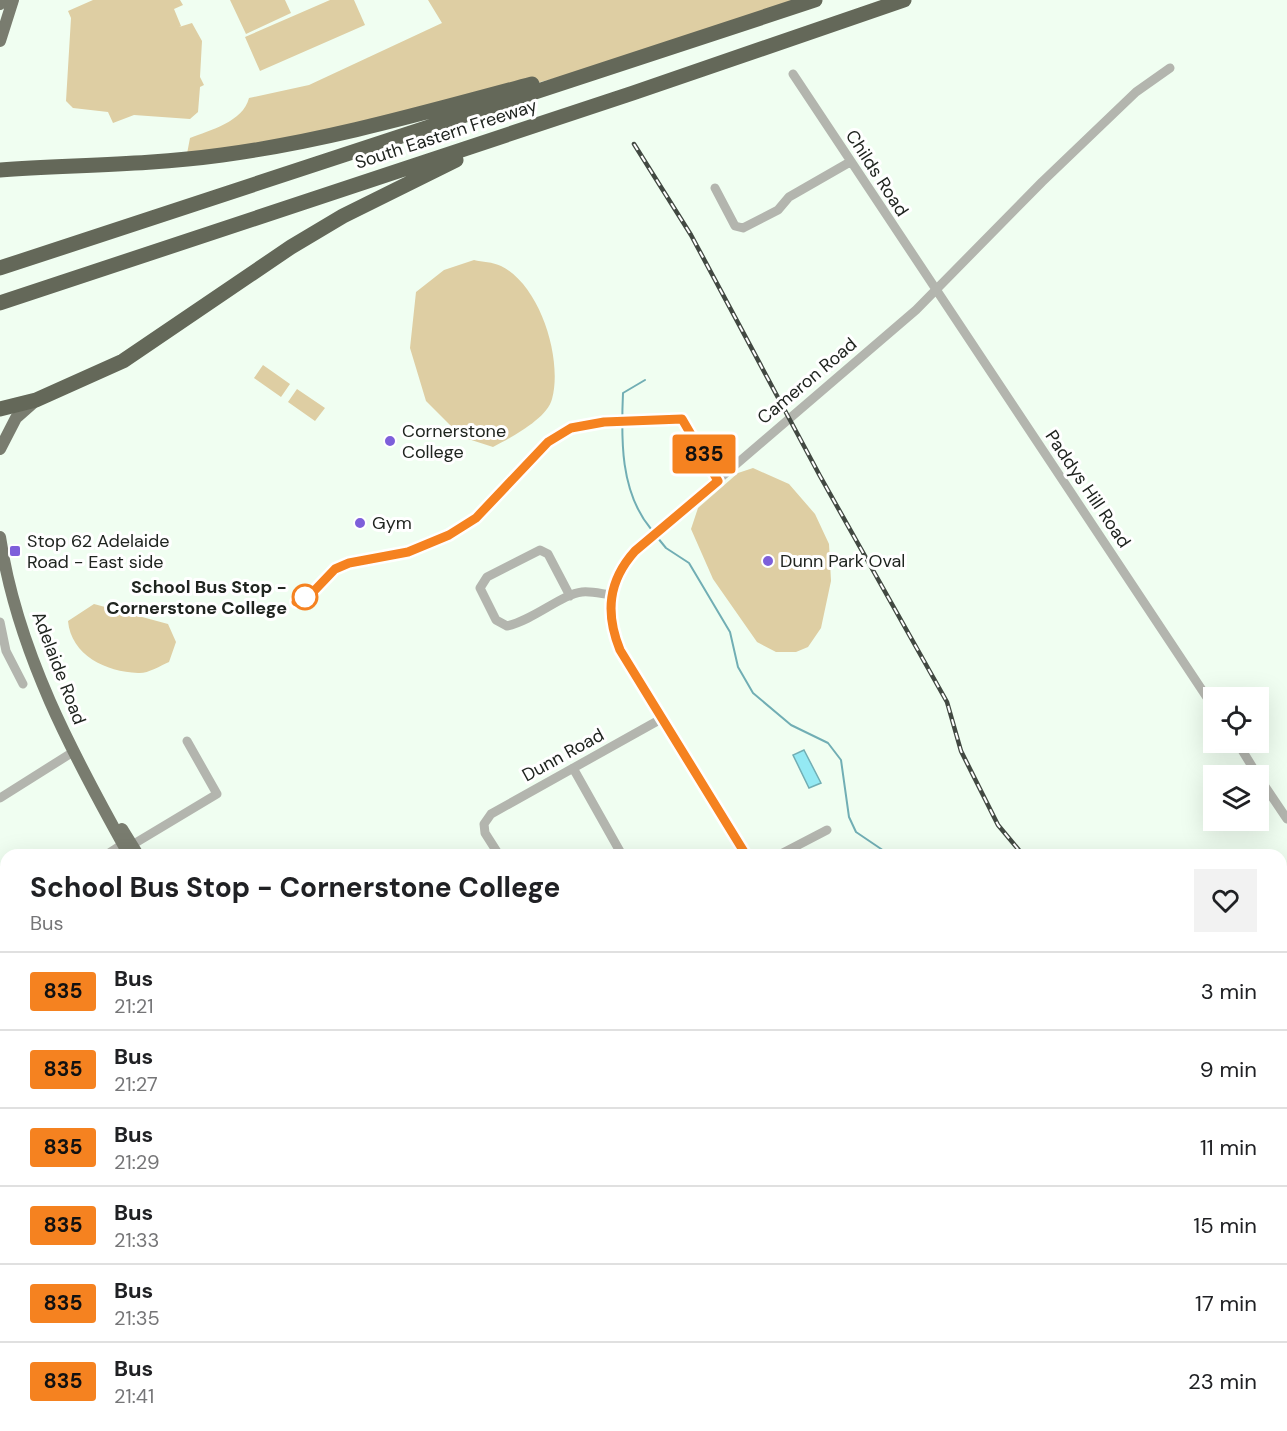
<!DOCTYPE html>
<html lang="en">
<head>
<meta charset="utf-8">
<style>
	:root { --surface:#fff; --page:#f2f2f2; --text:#202124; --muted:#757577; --line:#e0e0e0 }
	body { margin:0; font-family:"DM Sans",sans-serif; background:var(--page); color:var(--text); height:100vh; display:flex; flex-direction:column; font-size:22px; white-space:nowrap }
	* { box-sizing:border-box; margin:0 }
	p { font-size:20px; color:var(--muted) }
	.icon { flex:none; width:33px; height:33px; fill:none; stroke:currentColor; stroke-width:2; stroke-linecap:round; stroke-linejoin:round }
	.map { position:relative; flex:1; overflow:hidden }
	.drawer { position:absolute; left:0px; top:849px; width:1287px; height:582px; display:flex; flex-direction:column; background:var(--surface); border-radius:18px 18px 0 0; box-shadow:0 6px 24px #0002 }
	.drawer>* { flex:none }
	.badge { padding:0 12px; border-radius:4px; font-size:21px; line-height:39px }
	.buttons { position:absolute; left:1203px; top:687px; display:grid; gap:12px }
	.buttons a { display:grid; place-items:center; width:66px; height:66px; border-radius:0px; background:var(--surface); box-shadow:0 6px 24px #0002; font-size:30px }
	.map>.badge { position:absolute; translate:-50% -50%; box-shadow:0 0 0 3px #fff }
	.round { display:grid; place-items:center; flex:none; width:63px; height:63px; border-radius:0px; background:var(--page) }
	.head { display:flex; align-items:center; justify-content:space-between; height:102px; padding:0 30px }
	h1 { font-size:28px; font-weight:700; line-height:45px }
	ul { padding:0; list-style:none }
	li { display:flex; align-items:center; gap:18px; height:78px; padding:0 30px; border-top:2px solid var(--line) }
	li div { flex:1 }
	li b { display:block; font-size:22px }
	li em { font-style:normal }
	li .badge { min-width:66px; font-weight:700; text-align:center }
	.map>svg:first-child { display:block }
	.green { fill:#decea3 }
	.water { fill:#94e9f3; stroke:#71aeb4; stroke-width:1.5 }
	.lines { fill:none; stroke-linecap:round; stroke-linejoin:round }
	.stream { stroke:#71aeb4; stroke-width:2 }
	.minor { stroke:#b3b5ae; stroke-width:9 }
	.major { stroke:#797c6f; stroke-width:12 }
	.highway { stroke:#646859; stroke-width:15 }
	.rail-casing { stroke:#424942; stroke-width:4.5 }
	.rail { stroke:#fff; stroke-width:2; stroke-dasharray:7; stroke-linecap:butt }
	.line-casing { stroke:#fff; stroke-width:14 }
	.line { stroke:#f58220; stroke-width:9 }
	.poi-dot { fill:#7d5fda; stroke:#fff; stroke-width:2 }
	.stop-dot { fill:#fff; stroke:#f58220; stroke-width:3 }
	.labels { text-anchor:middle; stroke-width:6; stroke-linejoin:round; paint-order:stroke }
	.street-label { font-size:18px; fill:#202520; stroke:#fff }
	.poi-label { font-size:18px; fill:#202520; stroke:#fff; text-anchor:start }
	.stop-label { font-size:18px; font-weight:bold; fill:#202520; stroke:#fff; text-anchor:end }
</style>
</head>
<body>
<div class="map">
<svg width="1287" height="1431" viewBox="0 0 1287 1431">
	<rect width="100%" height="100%" fill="#f0fef1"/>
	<path class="green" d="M93 0H180L183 5 174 9 181 26 179 27 192 23 202 41 200 77 204 85 200 87 198 112 190 119 134 115 113 123 108 112 73 108 66 101 71 18 68 11Z
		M230 0H285L291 13 246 34Z
		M330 0H354L365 25 260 71 245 37Z
		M428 0H815L613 63 380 124 186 159 190 138C210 130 243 122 249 98L309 85 442 23Z
		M474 260C482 262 493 262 501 266 540 285 563 359 552 399 547 419 510 438 493 447L462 437 426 401 410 348 416 292 444 270Z
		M263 365 290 384 281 397 254 378Z
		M297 389 325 408 315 421 288 402Z
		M753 468 789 484 815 514 829 544 831 581 821 628 808 647 796 652H776L757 642 713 579 691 529 698 508 738 473Z
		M94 604 168 624 176 642 169 662C160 666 147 674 138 673 106 672 71 655 68 621Z"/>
	<path class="water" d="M804 750 821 783 809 788 793 755Z"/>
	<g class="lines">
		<path class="stream" d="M645 380 623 393C621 439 620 492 651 529
			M657 537 666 548 689 563 730 632 738 667 753 693 791 725 828 743 841 760 849 817 856 832 890 855
			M1139 1425 1143 1431"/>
		<path class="minor" d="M793 74 1214 708
			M715 188 735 226 743 228 778 210 789 197 850 162
			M570 596 548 554 540 550 487 577 480 588 496 620 507 626C534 620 562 594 582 592 592 591 602 594 611 595
			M0 622 6 651 23 684
			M1237 742 1258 776
			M573 768 622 855
			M1258 776 1287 819
			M0 798 73 752
			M127 848 217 794 187 741
			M106 855 123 844
			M499 855 485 833 484 824 491 814 661 719
			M746 855 620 650C605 613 608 581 635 551L916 310 1042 182 1136 92 1170 68
			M779 855 827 830
			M0 925 6 921
			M0 1018 6 1014
			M1281 1068 1287 1075
			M1281 1250 1287 1257
			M0 1289 6 1298
			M0 1329 6 1325
			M0 1409 8 1431
			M597 1425 600 1431
			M710 1425 714 1431
			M832 1425 836 1431
			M954 1425 957 1431
			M1165 1425 1167 1431
			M286 1431 294 1425
			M478 1431 488 1425
			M789 1431 800 1425
			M983 1431 990 1425"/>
		<path class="major" d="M0 4 2 0
			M0 41 13 0
			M0 449 16 418 33 403
			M0 537C17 651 73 755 129 855
			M122 829 138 855
			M457 1425 460 1431"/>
		<path class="highway" d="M0 170C74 165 149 165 222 155 327 141 430 111 532 84
			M0 268 815 0
			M0 303 633 93 904 0
			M0 409 36 400 123 361 291 247 343 216 456 160"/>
		<defs>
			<path id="rail" d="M634 144 691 235 820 476 947 702 961 751 998 825 1023 855
				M1281 1121 1287 1127"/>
		</defs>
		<use href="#rail" class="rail-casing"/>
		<use href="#rail" class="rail"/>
	</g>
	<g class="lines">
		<defs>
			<path id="line" d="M296 602 314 591 335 569 349 563 408 552 449 535 476 518 548 442 571 428 604 422 682 419 718 481 635 551C608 581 605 613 620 650L746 855"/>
		</defs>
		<use href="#line" class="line-casing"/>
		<use href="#line" class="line"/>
	</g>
	<g class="poi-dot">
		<circle cx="390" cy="441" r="6"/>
		<circle cx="360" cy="523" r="6"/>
		<rect x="9" y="545" width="12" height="12" rx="3"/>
		<circle cx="768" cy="561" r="6"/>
	</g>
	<circle class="stop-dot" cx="305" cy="597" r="12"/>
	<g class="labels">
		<g class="street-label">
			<text transform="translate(446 134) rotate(-18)" y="6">South Eastern Freeway</text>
			<text transform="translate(877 173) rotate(57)" y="6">Childs Road</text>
			<text transform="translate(807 381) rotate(-40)" y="6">Cameron Road</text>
			<text transform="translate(1088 489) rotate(56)" y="6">Paddys Hill Road</text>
			<text transform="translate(59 668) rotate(69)" y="6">Adelaide Road</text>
			<text transform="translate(563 755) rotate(-29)" y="6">Dunn Road</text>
		</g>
		<g class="poi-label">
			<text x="402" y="437">Cornerstone<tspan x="402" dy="21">College</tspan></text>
			<text x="372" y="529">Gym</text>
			<text x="27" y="547">Stop 62 Adelaide<tspan x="27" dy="21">Road - East side</tspan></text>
			<text x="780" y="567">Dunn Park Oval</text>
		</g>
		<g class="stop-label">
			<text x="287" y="593">School Bus Stop -<tspan x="287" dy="21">Cornerstone College</tspan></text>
		</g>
	</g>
</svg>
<div class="buttons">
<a><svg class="icon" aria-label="locate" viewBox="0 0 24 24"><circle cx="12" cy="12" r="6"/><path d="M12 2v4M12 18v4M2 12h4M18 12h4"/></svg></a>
<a><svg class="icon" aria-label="layers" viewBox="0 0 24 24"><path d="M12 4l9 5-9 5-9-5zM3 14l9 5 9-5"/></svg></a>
</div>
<b class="badge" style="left:704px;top:454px;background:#f58220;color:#111">835</b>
<section class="drawer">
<div class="head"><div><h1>School Bus Stop - Cornerstone College</h1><p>Bus</p></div><a class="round"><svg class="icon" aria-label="heart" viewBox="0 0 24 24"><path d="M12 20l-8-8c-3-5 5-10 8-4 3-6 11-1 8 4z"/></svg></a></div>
<ul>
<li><span class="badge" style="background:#f58220;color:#111">835</span><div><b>Bus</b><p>21:21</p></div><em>3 min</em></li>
<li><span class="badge" style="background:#f58220;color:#111">835</span><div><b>Bus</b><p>21:27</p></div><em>9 min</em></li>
<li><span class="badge" style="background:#f58220;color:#111">835</span><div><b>Bus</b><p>21:29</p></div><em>11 min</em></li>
<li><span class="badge" style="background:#f58220;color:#111">835</span><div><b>Bus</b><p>21:33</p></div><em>15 min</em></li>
<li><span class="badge" style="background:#f58220;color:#111">835</span><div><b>Bus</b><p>21:35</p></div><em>17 min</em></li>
<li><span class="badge" style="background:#f58220;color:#111">835</span><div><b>Bus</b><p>21:41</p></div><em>23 min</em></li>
</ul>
</section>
</div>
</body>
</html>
